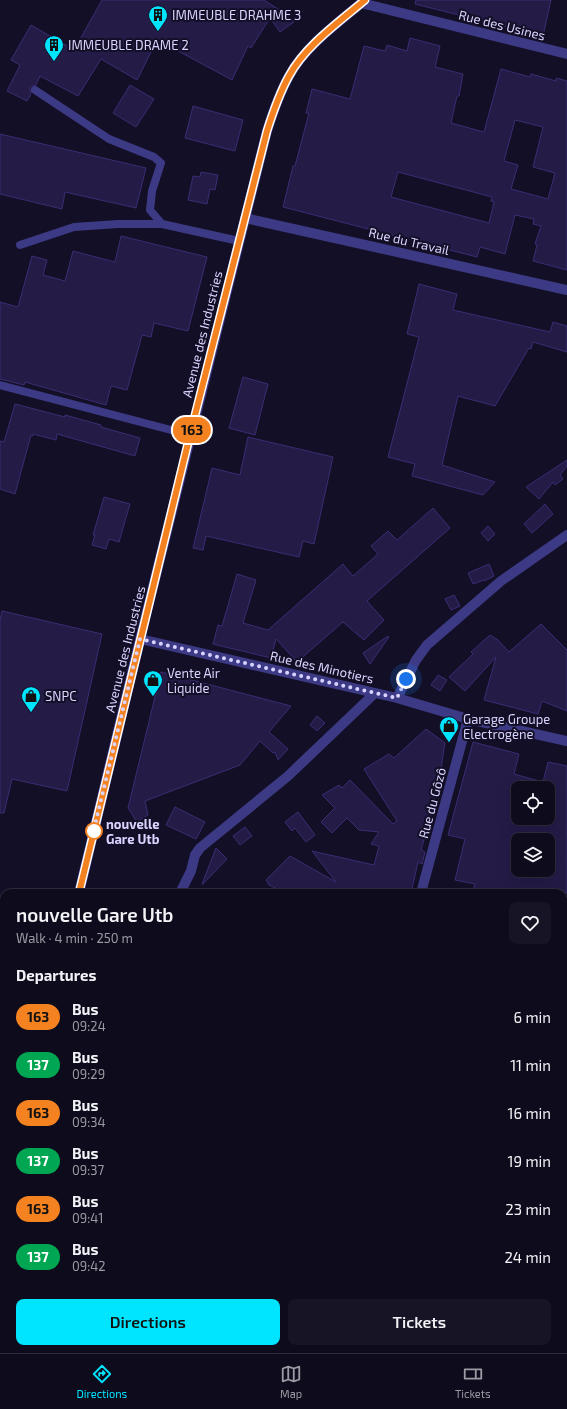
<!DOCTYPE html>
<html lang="en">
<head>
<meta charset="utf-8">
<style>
	:root { --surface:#0e0b1c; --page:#171425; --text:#f1f3f6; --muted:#9b9ba3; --line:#2e2b3b; --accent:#00e5ff }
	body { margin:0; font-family:"Exo 2",sans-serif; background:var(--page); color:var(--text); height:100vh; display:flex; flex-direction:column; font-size:15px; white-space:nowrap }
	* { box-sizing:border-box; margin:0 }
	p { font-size:13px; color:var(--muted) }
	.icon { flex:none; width:22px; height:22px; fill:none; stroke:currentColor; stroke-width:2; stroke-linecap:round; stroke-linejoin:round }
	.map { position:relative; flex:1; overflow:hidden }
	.details { position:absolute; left:0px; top:889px; width:567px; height:464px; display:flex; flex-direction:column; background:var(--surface); border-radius:12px 12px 0 0; box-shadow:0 4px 16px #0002,0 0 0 1px var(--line) }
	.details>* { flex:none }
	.badge { padding:0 8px; border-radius:13px; font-size:14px; line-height:26px }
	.controls { position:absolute; left:511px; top:781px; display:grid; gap:8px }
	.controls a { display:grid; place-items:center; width:44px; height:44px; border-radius:8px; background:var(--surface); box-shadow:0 4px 16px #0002,0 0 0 1px var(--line); font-size:20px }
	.you { position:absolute; width:20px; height:20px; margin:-10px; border:3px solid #fff; border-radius:50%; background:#1a73e8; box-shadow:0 0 0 6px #1a73e833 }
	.map>.badge { position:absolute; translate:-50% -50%; box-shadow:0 0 0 2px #fff }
	h2 { padding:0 16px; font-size:15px; line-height:36px }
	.round { display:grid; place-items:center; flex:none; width:42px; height:42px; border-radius:8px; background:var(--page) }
	.head { display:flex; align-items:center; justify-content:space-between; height:68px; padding:0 16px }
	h1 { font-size:19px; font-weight:600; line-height:30px }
	.action { display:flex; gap:8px; margin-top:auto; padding:8px 16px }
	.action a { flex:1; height:46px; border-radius:8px; background:var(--accent); color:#111; font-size:16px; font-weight:600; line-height:46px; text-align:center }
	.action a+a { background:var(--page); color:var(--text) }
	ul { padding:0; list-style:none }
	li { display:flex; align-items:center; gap:12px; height:48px; padding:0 16px }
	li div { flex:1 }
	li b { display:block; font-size:15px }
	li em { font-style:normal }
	li .badge { min-width:44px; font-weight:700; text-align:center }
	.tab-bar { display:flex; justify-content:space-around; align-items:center; height:56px; border-top:1px solid var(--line); background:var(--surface); font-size:11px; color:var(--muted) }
	.tab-bar a { display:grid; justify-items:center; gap:2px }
	.tab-bar .on { color:var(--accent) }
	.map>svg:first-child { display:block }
	.green { fill:#12302f }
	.building { fill:#241b47; stroke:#3b2d73; fill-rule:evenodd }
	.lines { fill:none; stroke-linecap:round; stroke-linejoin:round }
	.path { stroke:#2fb8b0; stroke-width:2.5; stroke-dasharray:2 3; stroke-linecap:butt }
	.service { stroke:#3d3a85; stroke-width:8 }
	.minor { stroke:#3d3a85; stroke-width:10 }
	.tertiary { stroke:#3d3a85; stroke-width:10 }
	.line-casing { stroke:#fff; stroke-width:9 }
	.line { stroke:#f58220; stroke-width:6 }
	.walk { stroke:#d9d4ff; stroke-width:4; stroke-dasharray:0 7.2 }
	.stop-dot { fill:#fff; stroke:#f58220; stroke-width:2 }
	.labels { text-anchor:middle; stroke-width:4; stroke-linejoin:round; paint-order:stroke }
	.poi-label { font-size:13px; fill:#d9d4ff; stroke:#130f26; text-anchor:start }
	.street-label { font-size:13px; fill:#d9d4ff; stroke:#130f26 }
	.stop-label { font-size:13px; font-weight:bold; fill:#d9d4ff; stroke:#130f26; text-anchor:start }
</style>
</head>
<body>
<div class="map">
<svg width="567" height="1353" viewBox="0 0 567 1353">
	<rect width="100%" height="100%" fill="#130f26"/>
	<path class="green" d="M563 1276 567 1277V1353H541L542 1349H563Z"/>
	<path class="building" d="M102 0H264L289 16 294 22 280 32 270 18 251 48 248 46 232 80 167 45 166 48 156 42 137 80 101 59 78 96 40 76 36 85 30 87V90L31 94 27 101 7 91 20 65 11 60 31 25 74 50Z
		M416 0H551L543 36 415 4Z
		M410 38 440 46 435 67 463 74 459 96H457L451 123 484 132 501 69 530 77 531 74 556 81V78L567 81V270L533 261 537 245 535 244 541 226 533 224 534 219 515 215 505 254 480 247 477 257 283 207 293 166H295L309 113H306L312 89 350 99 364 46 385 51 387 45 407 51ZM515 120 543 127 533 167 555 173 548 199 511 189 518 165 504 161ZM398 172 492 197 491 201 494 202 489 223 391 197Z
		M130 85 154 99 136 127 113 113Z
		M193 106 243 120 235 151 185 138Z
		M0 134 146 168 136 208 65 192 62 209 0 194Z
		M201 172 218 175 215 190 210 189 207 204 188 200 193 176 200 177Z
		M121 236 207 257 188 331 154 323 151 337 142 335 127 390 111 386 106 405 25 382 24 385 0 379V302L18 307 32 256 47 260 43 275 65 281 73 251 115 262Z
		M419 284 457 294 453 310 550 332 553 322 567 326V352L533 342 531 349 529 348 495 406 458 396 442 465 495 482 483 495 412 476 415 464 388 457 419 337 407 334Z
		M243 377 268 384 255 435 229 428Z
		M15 404 65 417V415L101 425V427L140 438 135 456 57 434 56 440 33 434V436L31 435 15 494 0 489V441L4 442Z
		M248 437 333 457 314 544 303 541 299 557 206 536 203 550 193 548 212 468 240 475Z
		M567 460V466L560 475 563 479 555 485 553 482 539 499 526 487Z
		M104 497 130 504 119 542 109 539 106 549 92 545 95 535H93Z
		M545 504 553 514 532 533 524 524Z
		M433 508 450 528 367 601 384 620 364 640 343 622 297 662 276 639 271 658 213 644 218 625 222 626 237 574 256 580 243 623 268 630 343 564 353 576 378 554 371 546 388 531 397 540Z
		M488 526 495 534 488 541 481 533Z
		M489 564 494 576 484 581V580L473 584 468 573Z
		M454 595 460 606 451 610 445 599Z
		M2 611 102 634 67 791 12 779 4 813H0V620Z
		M541 624 567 650V711L542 701 538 714 484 700 496 657 465 691 449 677 473 654 471 652 490 635 498 640 509 652Z
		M388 636 389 637 370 664 363 653Z
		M161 672 291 706 269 732 288 749 278 760 275 752 273 753 260 741 240 765 145 801 148 815 137 822 128 808Z
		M438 675 447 680 440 691 431 685Z
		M317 716 325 723 317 731 310 725Z
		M426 729 445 743 440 775 438 778 433 809 421 850 425 852 422 864 418 862 411 893H286L269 885 266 880 290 856 336 882 312 851 374 865 379 846 371 844 379 832 359 830 347 818 332 833 321 822 335 808 322 795 339 785 342 788 350 780 393 824 397 821 364 769 389 754 394 758Z
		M473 742 519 754 514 774 543 782 548 762 567 766V893H488L473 890 475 884 455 880 465 839 448 835ZM518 788H548V818H518ZM518 840H548V870H518Z
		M175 807 205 822 196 839 166 825Z
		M298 812 315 835 306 842 295 828 292 831 285 822Z
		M245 827 252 836 240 845 233 836Z
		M216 848 227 859 203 884H202Z"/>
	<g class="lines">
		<path class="path" d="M563 1116 567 1117
			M563 1164 567 1165
			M563 1209 567 1210
			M563 1263 567 1264
			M285 1349 302 1353
			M169 1353 170 1349
			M356 1353 357 1349"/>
		<path class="service" d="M35 90 109 139 154 157 161 163 152 191 150 210 162 224
			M20 245 74 227 118 224H162L239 241
			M0 385 190 435"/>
		<path class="minor" d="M361 3 567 54
			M245 218 567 290
			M140 639 397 698 468 719 567 741
			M397 698 416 660 427 645 501 581 567 535
			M180 893 191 871 195 855 200 848 288 776 375 693
			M421 893 468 719
			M0 1021 4 1018
			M563 1024 567 1025
			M563 1298 567 1281
			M481 1349 497 1353
			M78 1353 79 1349
			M445 1353 446 1349
			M550 1353 551 1349"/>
		<path class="tertiary" d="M79 893 143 627 267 131C273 112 279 94 289 76 305 46 339 22 365 0
			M0 1211 4 1196
			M0 1338 4 1339
			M43 1349 59 1353"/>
	</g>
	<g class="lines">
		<defs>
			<path id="line" d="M79 893 190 435 267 131C273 112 279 94 289 76 305 46 339 22 365 0"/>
		</defs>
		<use href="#line" class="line-casing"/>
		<use href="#line" class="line"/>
		<path class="walk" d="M94 831 93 833 140 639 397 698 406 679"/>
	</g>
	<defs>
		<symbol id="building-pin" viewBox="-11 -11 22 30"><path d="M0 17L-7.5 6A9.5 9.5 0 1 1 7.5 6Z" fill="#00e5ff" stroke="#130f26"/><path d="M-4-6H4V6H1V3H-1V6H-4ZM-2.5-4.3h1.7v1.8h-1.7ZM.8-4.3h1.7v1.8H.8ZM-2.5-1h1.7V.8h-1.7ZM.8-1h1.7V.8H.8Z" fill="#111"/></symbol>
		<symbol id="shop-pin" viewBox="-11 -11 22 30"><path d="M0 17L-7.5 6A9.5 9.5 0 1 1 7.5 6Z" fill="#00e5ff" stroke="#130f26"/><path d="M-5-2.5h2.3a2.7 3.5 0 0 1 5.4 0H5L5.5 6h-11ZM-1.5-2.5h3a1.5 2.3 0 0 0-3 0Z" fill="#111"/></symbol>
	</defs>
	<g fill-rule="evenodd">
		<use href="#building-pin" x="147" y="4" width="22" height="30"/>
		<use href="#building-pin" x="43" y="34" width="22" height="30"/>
		<use href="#shop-pin" x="142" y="669" width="22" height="30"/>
		<use href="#shop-pin" x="20" y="685" width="22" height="30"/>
		<use href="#shop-pin" x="438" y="715" width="22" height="30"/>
	</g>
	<circle class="stop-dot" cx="94" cy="831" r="8"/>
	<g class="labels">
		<g class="poi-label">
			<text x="172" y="20">IMMEUBLE DRAHME 3</text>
			<text x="68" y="50">IMMEUBLE DRAME 2</text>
			<text x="167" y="678">Vente Air<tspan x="167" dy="15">Liquide</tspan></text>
			<text x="45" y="701">SNPC</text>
			<text x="463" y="724">Garage Groupe<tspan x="463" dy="15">Electrogène</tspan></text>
		</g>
		<g class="street-label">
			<text transform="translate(502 25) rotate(14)" y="5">Rue des Usines</text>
			<text transform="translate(409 241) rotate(13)" y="5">Rue du Travail</text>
			<text transform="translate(202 334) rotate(-76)" y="5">Avenue des Industries</text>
			<text transform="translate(125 649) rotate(-76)" y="5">Avenue des Industries</text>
			<text transform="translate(322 667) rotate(13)" y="5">Rue des Minotiers</text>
			<text transform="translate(432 803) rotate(-75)" y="5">Rue du Gôzô</text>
		</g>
		<g class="stop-label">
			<text x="106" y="829">nouvelle<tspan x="106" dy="15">Gare Utb</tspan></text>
		</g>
	</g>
</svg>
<div class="controls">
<a><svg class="icon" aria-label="locate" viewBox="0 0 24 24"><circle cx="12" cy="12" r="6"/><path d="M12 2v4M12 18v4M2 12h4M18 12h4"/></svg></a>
<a><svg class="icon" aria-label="layers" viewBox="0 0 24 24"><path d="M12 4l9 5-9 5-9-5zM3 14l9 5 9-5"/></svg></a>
</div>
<div class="you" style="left:406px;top:679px"></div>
<b class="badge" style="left:192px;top:430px;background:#f58220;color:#111">163</b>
<section class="details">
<div class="head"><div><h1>nouvelle Gare Utb</h1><p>Walk · 4 min · 250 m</p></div><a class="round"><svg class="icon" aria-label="heart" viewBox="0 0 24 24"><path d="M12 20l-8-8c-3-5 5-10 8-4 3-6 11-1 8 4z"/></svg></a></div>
<h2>Departures</h2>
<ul>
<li><span class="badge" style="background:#f58220;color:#111">163</span><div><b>Bus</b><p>09:24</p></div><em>6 min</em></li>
<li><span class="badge" style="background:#00a651;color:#fff">137</span><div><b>Bus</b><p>09:29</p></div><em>11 min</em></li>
<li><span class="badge" style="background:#f58220;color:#111">163</span><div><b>Bus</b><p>09:34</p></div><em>16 min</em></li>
<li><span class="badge" style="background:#00a651;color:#fff">137</span><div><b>Bus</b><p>09:37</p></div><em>19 min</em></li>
<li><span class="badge" style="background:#f58220;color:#111">163</span><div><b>Bus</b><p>09:41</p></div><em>23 min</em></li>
<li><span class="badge" style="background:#00a651;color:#fff">137</span><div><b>Bus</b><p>09:42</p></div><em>24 min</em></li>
</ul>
<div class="action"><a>Directions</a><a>Tickets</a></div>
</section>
</div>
<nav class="tab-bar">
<a class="on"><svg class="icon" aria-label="directions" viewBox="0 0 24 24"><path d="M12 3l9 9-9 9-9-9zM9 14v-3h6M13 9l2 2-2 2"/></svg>Directions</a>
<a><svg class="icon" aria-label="map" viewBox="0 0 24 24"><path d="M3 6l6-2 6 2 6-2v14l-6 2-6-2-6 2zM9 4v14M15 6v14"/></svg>Map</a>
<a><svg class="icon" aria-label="tickets" viewBox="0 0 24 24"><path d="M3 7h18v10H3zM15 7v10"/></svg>Tickets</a>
</nav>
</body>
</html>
